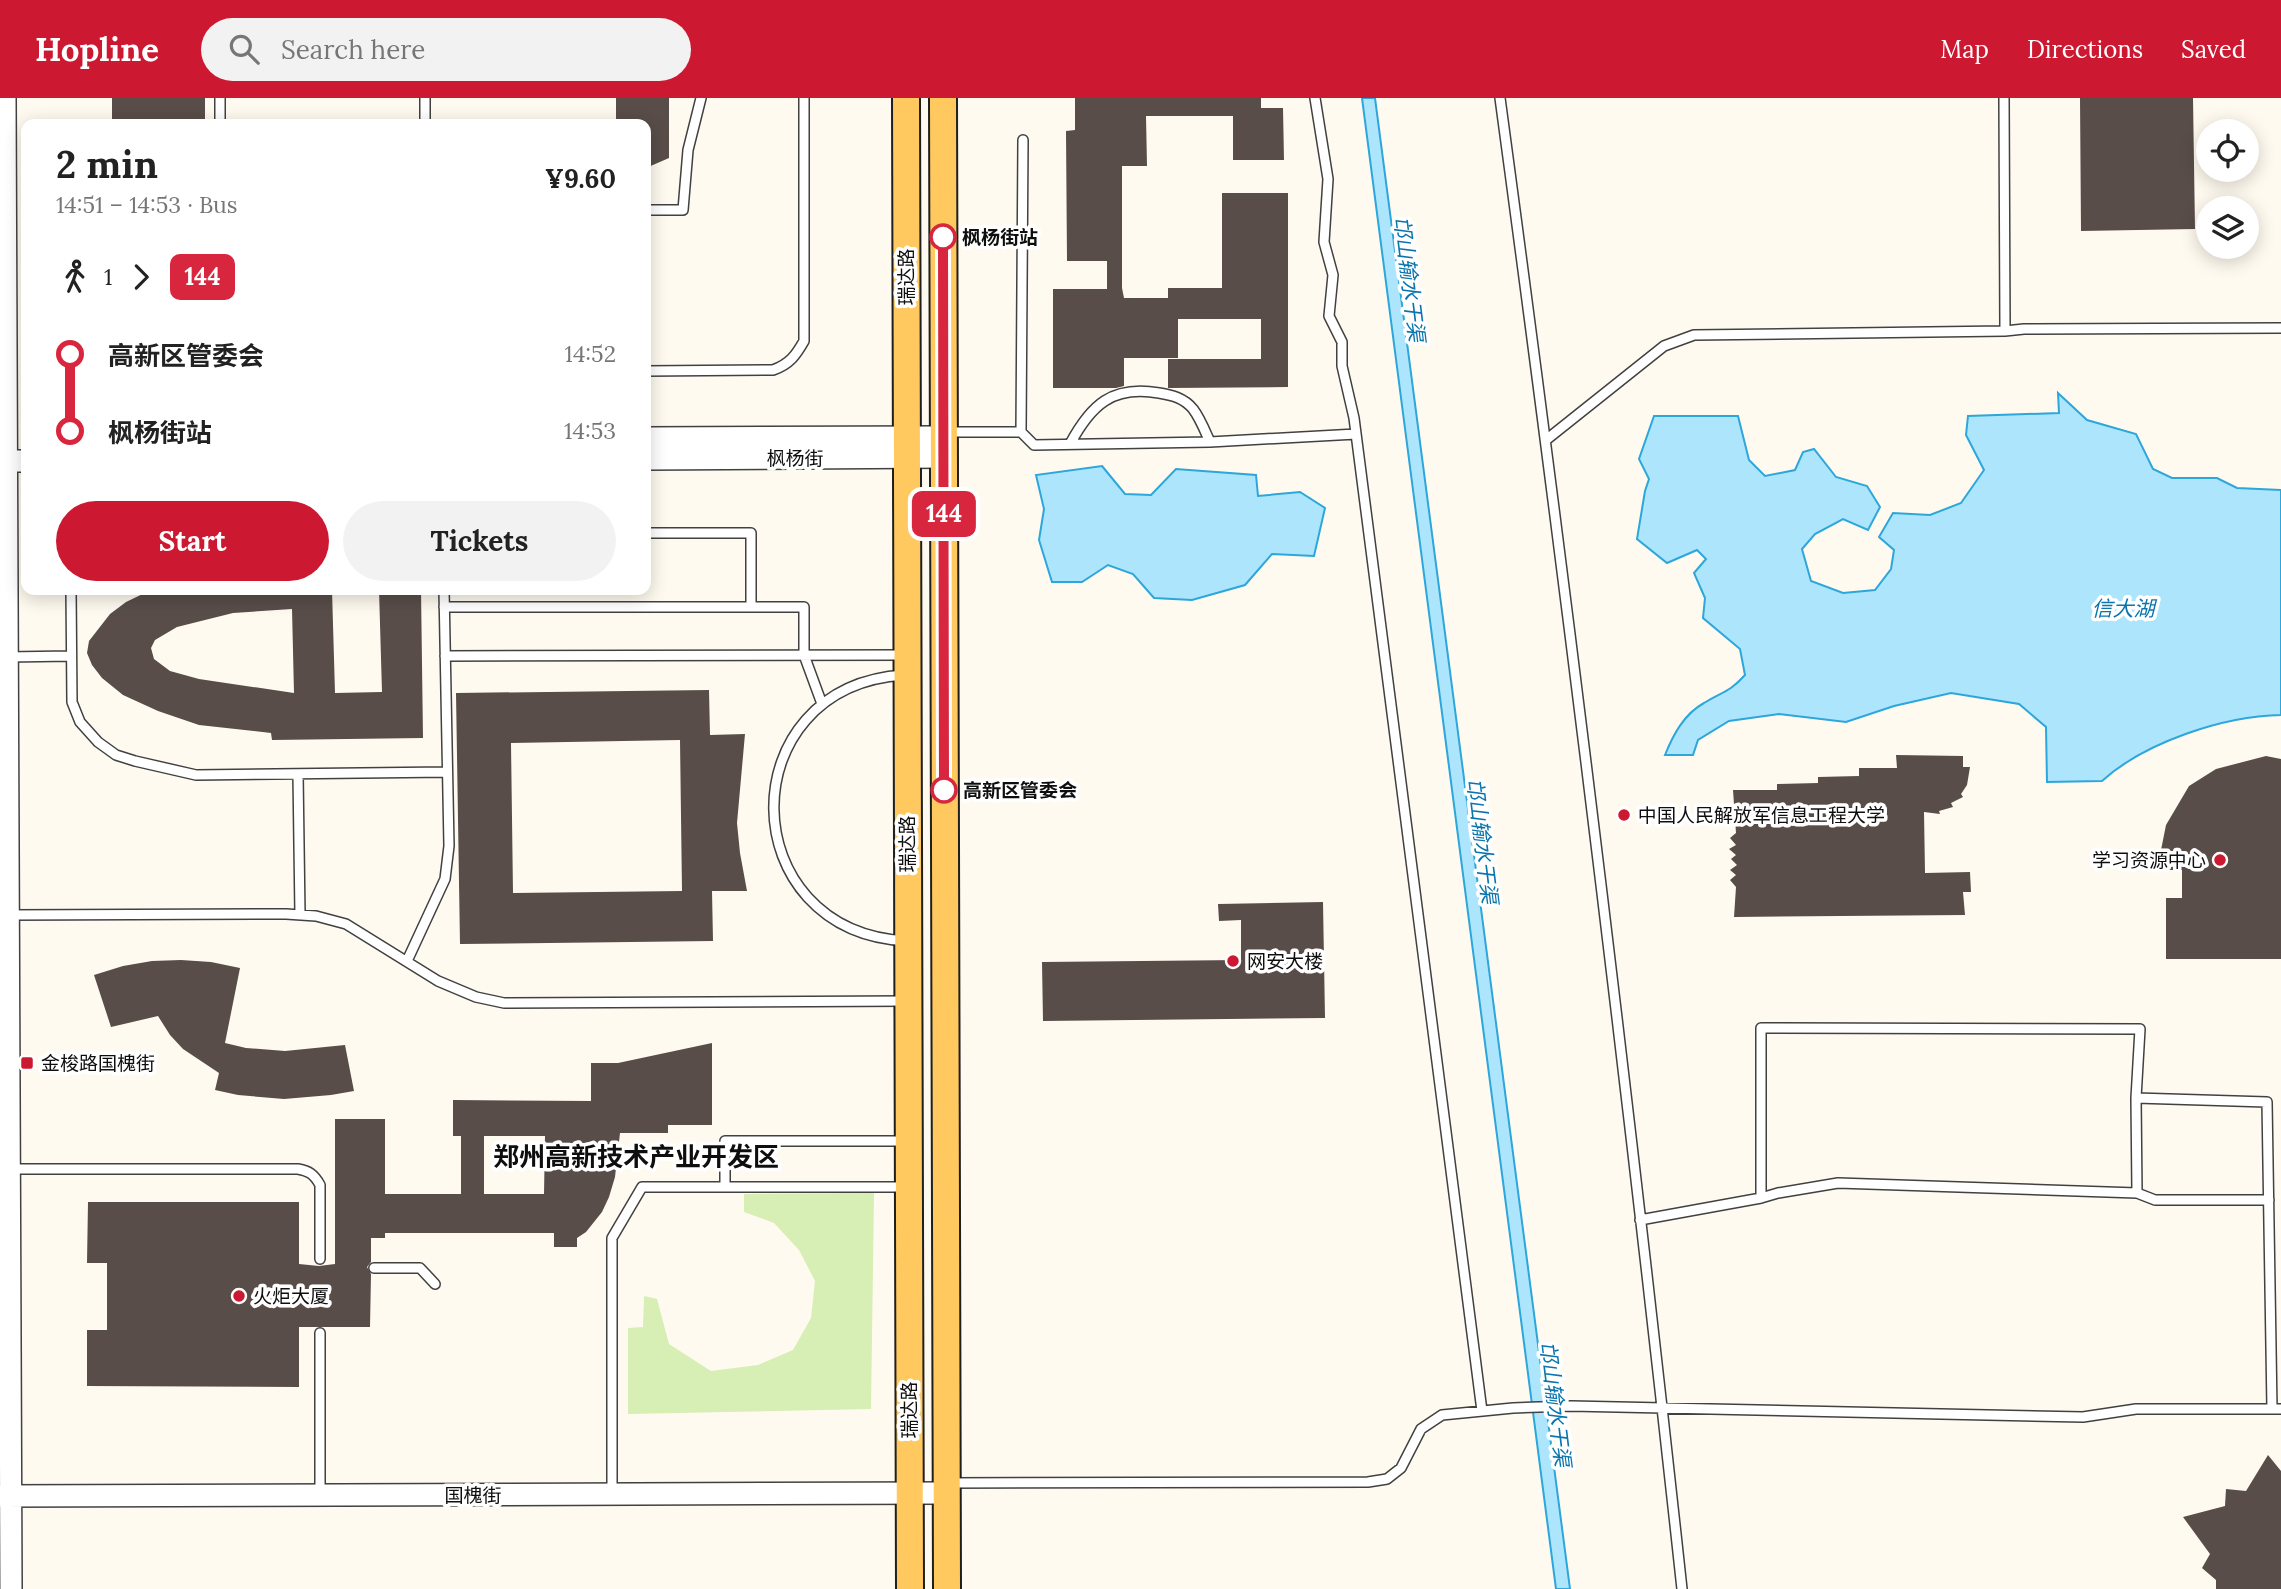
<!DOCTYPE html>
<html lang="en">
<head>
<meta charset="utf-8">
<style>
	:root { --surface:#fff; --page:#f2f2f2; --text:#222; --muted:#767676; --accent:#cc1831 }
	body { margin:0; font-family:Lora,"Noto Sans SC",serif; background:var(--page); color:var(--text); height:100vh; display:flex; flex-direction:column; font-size:26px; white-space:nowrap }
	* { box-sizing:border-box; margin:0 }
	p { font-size:23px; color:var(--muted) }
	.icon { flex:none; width:38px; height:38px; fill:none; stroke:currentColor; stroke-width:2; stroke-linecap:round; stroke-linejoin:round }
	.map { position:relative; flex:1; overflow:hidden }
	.side { position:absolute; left:21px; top:21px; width:630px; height:476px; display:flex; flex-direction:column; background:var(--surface); border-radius:14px; box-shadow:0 4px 18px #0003 }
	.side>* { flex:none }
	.badge { padding:0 14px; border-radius:10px; font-size:24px; line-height:46px }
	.fabs { position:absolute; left:2196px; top:21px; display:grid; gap:14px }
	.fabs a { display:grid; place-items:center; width:63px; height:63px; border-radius:50%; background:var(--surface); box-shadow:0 4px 18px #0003; font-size:35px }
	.map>.badge { position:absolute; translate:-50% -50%; box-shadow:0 0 0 4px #fff }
	.legs { display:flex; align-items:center; gap:10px; height:77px; padding:0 35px; font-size:23px }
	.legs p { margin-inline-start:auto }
	.summary { display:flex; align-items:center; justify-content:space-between; height:119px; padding:0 35px }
	h1 { font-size:38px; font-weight:800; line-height:52px }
	.action { display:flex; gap:14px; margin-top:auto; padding:14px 35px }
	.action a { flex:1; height:80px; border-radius:42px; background:var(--accent); color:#fff; font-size:28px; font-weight:800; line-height:80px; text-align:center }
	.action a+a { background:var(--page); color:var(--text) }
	ul { padding:0 35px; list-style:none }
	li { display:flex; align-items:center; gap:24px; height:77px; font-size:26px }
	li i { display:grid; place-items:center; width:10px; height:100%; margin:0 9px; background:currentColor }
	li i::after { content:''; width:18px; height:18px; margin:-9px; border:5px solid; border-radius:50%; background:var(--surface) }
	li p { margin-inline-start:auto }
	li:first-child i { background:linear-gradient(#0000 50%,currentColor 0) }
	li:last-child i { background:linear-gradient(currentColor 50%,#0000 0) }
	header { display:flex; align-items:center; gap:42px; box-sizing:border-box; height:98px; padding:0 35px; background:var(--accent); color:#fff }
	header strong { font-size:33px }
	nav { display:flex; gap:38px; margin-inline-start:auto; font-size:24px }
	.search { width:490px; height:63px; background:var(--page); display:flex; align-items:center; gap:18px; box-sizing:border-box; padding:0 24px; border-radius:38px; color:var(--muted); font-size:26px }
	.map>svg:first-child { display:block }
	.green { fill:#d7eeb4 }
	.water { fill:#ade6fc; stroke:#2da6db; stroke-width:2 }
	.building { fill:#584d49; fill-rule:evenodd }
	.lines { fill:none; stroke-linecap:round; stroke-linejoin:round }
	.service-casing { stroke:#414141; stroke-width:12 }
	.tertiary-casing { stroke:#414141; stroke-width:24 }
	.primary-casing { stroke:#1f1f1f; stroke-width:30 }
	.service { stroke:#fff; stroke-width:9 }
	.tertiary { stroke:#fff; stroke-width:21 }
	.primary { stroke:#ffc95f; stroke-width:26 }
	.line-1-casing { stroke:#fff; stroke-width:16 }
	.line-1 { stroke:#d7263d; stroke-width:10 }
	.stop-1-dot { fill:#fff; stroke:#d7263d; stroke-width:3.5 }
	.poi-dot { fill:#cc1831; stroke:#fff; stroke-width:2.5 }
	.labels { text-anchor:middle; stroke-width:7; stroke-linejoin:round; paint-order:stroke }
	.stop-label { font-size:19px; font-weight:bold; fill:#0e0e0e; stroke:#fff; text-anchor:start }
	.street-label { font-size:19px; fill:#0e0e0e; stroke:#fff }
	.poi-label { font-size:19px; fill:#0e0e0e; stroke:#fff; text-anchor:start }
	.water-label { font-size:21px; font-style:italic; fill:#0a75ac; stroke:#fff }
	.district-label { font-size:26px; font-weight:bold; fill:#0e0e0e; stroke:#fff }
</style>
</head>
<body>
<header>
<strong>Hopline</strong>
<div class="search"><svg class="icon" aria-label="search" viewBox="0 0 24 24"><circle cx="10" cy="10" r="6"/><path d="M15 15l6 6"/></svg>Search here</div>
<nav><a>Map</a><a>Directions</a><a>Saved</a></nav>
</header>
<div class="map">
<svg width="2281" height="1491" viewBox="0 0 2281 1491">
	<rect width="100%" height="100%" fill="#fffaef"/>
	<path class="green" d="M874 1095 871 1311 628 1316V1230L643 1229 644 1198 657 1201 669 1246 711 1273 758 1267 793 1252 811 1220 815 1183 799 1152 774 1125 744 1114V1096Z"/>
	<path class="water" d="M1362 0H1375L1570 1491H1556Z
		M2058 295 2087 322 2136 336 2153 371 2172 380H2217L2237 390 2281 392V617C2224 618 2145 644 2102 683L2047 684 2046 629 2019 606 1951 595 1894 608 1846 624 1779 616 1729 623 1698 642 1693 657H1665C1673 637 1684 616 1704 605 1722 594 1730 594 1745 577L1740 551 1703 520 1705 500 1694 475 1706 461 1697 452 1667 465 1637 441 1645 393 1649 381 1639 361 1654 318H1738L1749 362 1765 378 1795 372 1803 354 1814 351 1836 379 1867 388 1880 409 1868 432 1843 421 1815 436 1802 451 1811 483 1843 495 1875 492 1891 471 1894 452 1879 439 1893 415 1930 417 1961 405 1984 372 1966 337 1968 318 2059 315Z
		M1102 368 1125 396 1151 397 1176 371 1256 377 1258 398 1300 394 1325 410 1314 458 1272 456 1245 487 1192 502 1154 500 1133 476 1108 467 1082 484H1052L1039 442 1044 411 1036 377Z"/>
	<path class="building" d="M112 0H205V26H112Z
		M616 0H669V60L646 70V26H616Z
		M1075 0H1261V10H1283L1284 62H1233V18H1146L1147 68H1122V190L1124 200H1168V190H1222V95H1288V289L1168 290V261H1261V221H1178V260H1124V288L1116 290H1053V191H1107V163H1067L1066 33 1075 32Z
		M2080 0H2193L2195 131 2081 133Z
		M151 492H332L335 595 382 594 379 492H421L423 640 272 642 271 635 199 627 158 613 123 597 102 580 92 567 87 555 89 543 110 516 126 504ZM292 511 294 595 199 581 170 573 154 561 151 550 155 542 177 529 233 515Z
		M709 592 710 637 745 636 737 725 740 755 747 793H712L713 843 460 846 456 595ZM680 642 682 793 513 795 511 645Z
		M1896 657 1963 658V669H1970L1967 687 1961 696 1963 699 1951 705 1953 709 1939 713 1940 716 1924 714 1925 775 1970 774 1971 794H1963L1965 817 1734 819 1736 789 1730 782 1736 777 1730 772 1737 767 1731 761 1736 757 1729 751 1736 747 1730 740 1736 735 1733 692H1777V686L1818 685V679L1859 678V670H1897Z
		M2266 658 2281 661V861H2166V800H2182V772H2159L2161 752 2166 727 2189 688 2216 671Z
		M1323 804 1325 920 1043 923 1042 864 1241 862V822L1219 823 1218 806Z
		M181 862 211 864 240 870 225 945 246 950 285 953 345 947 354 993 331 997 284 1001 238 997 215 992 219 975 183 951 170 937 158 918 111 929 94 877 123 868 152 863Z
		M712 945V1027H668V1035H620L615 1079 609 1099 602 1114 586 1134 577 1140V1149H554V1135H385V1140H371V1164L367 1169 371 1176 370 1229H299V1289L87 1288V1232H107V1165H87L88 1104H299V1166L319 1168 335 1166V1021H385V1096H461V1038H453V1002L591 1003V965H618ZM484 1038H545L544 1096H484Z
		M2268 1357 2281 1373V1491H2216V1482L2202 1470 2210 1456 2183 1419 2225 1408 2226 1391 2246 1393Z"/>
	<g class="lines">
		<defs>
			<path id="service" d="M1315 0 1328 81 1324 144 1333 177 1329 218 1342 244V268L1354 320 1482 1313
				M1500 0C1567 496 1628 993 1682 1491
				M220 26V0
				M425 26V0
				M646 112H683L688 52 701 0
				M2005 233 2024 231 2281 230
				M646 273 773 272C790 266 796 257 804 243V0
				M945 334H1021L1023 42
				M1021 334 1034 347 1210 344 1356 336
				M1546 342 1664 248 1694 237 2005 233 2004 0
				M1070 346C1091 307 1112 287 1159 295 1172 297 1184 300 1193 311 1200 320 1205 333 1210 344
				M646 435H751V509
				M71 492 72 604 80 624 98 644 116 657 135 663 196 677 447 674
				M444 509H804V557L822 606
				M445 558 905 557
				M7 559 71 558
				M904 577C729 588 731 834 907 843
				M298 676 300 817
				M10 817 286 816 316 818 346 826 438 883 476 899 504 905 906 903
				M407 863 445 781 449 748 444 492
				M2136 1000 2137 1095 2155 1102H2269
				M11 1071H298C309 1073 314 1076 320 1087V1161
				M725 1089V1043H905
				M1761 1100 1778 1095 1838 1085 2137 1095
				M1640 1122 1761 1100V930L2140 931 2136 1000 2267 1004 2272 1311
				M374 1170H420L435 1186
				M320 1235V1397
				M948 1385 1368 1384 1387 1381 1401 1370 1421 1331 1442 1317 1513 1310 1571 1308 2083 1319 2136 1311H2281
				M612 1395V1140L642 1089H906"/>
			<path id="tertiary" d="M5 0 11 1491
				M646 340 943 339
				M646 361 943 359
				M0 363H26
				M0 1398 947 1395"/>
			<path id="primary" d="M906 0 910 1491
				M943 0 947 1491"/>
		</defs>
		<use href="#service" class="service-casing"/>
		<use href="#tertiary" class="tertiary-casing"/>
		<use href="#primary" class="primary-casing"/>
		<use href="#service" class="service"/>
		<use href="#tertiary" class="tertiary"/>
		<use href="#primary" class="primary"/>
	</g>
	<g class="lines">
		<defs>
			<path id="line-1" d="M943 139 944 692"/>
		</defs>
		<use href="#line-1" class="line-1-casing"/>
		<use href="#line-1" class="line-1"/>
	</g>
	<g class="stop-1-dot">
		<circle cx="943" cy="139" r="12"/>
		<circle cx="944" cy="692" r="12"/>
	</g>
	<g class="poi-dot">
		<circle cx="1624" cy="717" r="7"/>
		<circle cx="2220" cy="762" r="7"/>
		<circle cx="1233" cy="863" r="7"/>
		<rect x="20" y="958" width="14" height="14" rx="3.5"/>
		<circle cx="239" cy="1198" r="7"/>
	</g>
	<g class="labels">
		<g class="stop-label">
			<text x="962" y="146">枫杨街站</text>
			<text x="963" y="699">高新区管委会</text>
		</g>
		<g class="street-label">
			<text transform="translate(906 179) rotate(-90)" y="7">瑞达路</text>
			<text x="795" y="367">枫杨街</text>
			<text transform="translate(907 746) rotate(-90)" y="7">瑞达路</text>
			<text transform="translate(909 1312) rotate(-90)" y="7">瑞达路</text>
			<text x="473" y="1404">国槐街</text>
		</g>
		<g class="poi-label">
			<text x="1638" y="724">中国人民解放军信息工程大学</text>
			<text x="2206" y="769" text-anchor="end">学习资源中心</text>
			<text x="1247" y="870">网安大楼</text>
			<text x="41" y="972">金梭路国槐街</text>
			<text x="253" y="1205">火炬大厦</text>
		</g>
		<g class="water-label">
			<text transform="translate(1409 181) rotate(83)" y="7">邙山输水干渠</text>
			<text x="2123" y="518">信大湖</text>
			<text transform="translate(1482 743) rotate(83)" y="7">邙山输水干渠</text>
			<text transform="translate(1555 1306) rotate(83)" y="7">邙山输水干渠</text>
		</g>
		<g class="district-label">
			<text x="636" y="1068">郑州高新技术产业开发区</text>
		</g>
	</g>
</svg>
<div class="fabs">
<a><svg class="icon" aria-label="locate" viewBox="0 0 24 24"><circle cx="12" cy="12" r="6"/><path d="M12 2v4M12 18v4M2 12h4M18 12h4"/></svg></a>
<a><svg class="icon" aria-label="layers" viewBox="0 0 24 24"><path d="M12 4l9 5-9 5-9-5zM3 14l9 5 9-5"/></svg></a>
</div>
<b class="badge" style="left:944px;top:416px;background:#d7263d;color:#fff">144</b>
<section class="side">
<div class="summary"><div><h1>2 min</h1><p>14:51 – 14:53 · Bus</p></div><b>¥9.60</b></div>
<div class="legs"><svg class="icon" aria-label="walk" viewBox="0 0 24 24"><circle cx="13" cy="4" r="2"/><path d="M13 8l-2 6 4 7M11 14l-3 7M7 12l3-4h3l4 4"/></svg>1<svg class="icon" aria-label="forward" viewBox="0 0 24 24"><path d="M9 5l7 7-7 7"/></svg><b class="badge" style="background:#d7263d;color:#fff">144</b></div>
<ul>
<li><i style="color:#d7263d"></i><b>高新区管委会</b><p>14:52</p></li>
<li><i style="color:#d7263d"></i><b>枫杨街站</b><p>14:53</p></li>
</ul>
<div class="action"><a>Start</a><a>Tickets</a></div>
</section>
</div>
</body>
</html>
